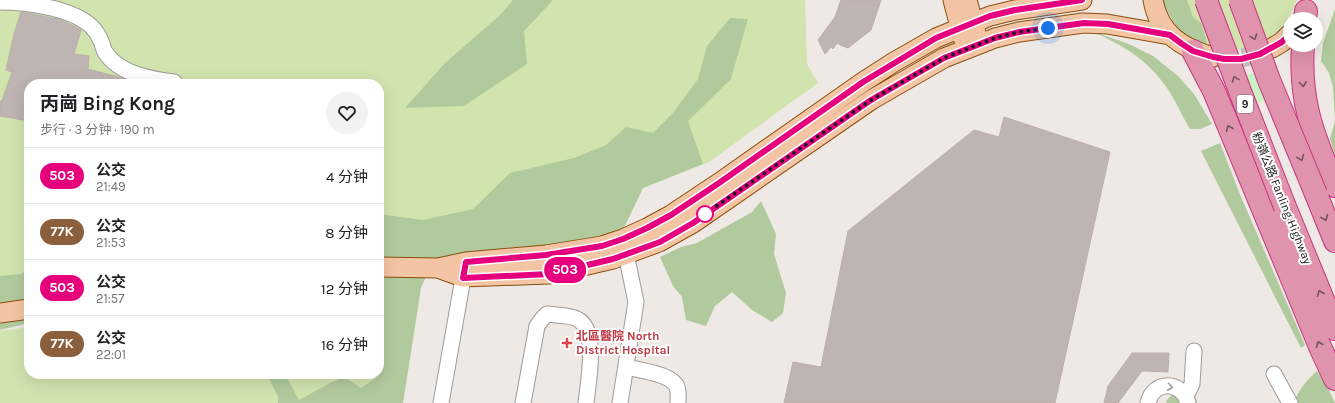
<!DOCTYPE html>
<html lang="zh">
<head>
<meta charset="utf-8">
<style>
	:root { --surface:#fff; --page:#f2f2f2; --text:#202124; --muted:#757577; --line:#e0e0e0 }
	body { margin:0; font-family:Karla,"Noto Sans SC",sans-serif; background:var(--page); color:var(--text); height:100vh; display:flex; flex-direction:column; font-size:15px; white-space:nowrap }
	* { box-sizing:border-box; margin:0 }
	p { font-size:13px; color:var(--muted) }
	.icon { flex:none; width:22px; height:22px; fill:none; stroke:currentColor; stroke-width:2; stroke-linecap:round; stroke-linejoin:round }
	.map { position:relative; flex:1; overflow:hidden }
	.panel { position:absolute; left:24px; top:79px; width:360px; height:300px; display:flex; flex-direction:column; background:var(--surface); border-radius:16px; box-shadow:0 4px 16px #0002 }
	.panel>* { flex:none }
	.badge { padding:0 8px; border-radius:13px; font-size:14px; line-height:26px }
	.controls { position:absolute; left:1283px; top:12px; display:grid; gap:8px }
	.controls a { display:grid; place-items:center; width:40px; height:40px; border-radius:50%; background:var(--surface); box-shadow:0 4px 16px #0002; font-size:20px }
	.you { position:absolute; width:20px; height:20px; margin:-10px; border:3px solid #fff; border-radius:50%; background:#1a73e8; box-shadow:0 0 0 6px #1a73e833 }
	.map>.badge { position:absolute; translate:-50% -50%; box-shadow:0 0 0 2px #fff }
	.round { display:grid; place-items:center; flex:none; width:42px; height:42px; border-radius:21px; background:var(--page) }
	.head { display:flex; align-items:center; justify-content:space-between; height:68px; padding:0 16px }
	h1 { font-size:19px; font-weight:700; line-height:30px }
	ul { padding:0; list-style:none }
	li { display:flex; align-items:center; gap:12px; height:56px; padding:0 16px; border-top:1px solid var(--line) }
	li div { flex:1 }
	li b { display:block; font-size:15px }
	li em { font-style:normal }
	li .badge { min-width:44px; font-weight:700; text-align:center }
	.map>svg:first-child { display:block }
	.grass { fill:#d1e4ae }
	.forest { fill:#b1ca9d }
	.park { fill:#c8f4c5 }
	.building { fill:#beb4b1; stroke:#beaea8 }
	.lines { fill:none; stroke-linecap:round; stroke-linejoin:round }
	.major-tunnel { stroke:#c4c0bc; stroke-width:19; stroke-dasharray:19 10; stroke-linecap:butt }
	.minor-casing { stroke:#9b9b9b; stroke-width:17 }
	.major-casing { stroke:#8a4e0d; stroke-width:21 }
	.highway-casing { stroke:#ca337d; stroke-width:24 }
	.minor { stroke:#fff; stroke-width:15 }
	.major { stroke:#f3c5a4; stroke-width:19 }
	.highway { stroke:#df93ac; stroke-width:22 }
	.highway-bridge-casing { stroke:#ca337d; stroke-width:24; stroke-linecap:butt }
	.highway-bridge { stroke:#df93ac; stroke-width:22 }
	.oneway { stroke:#75535e }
	.oneway2 { stroke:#9a9a9a }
	.line-casing { stroke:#fff; stroke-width:9 }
	.line { stroke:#e6007e; stroke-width:6 }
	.walk { stroke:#1e1e1e; stroke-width:4; stroke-dasharray:0 7.2 }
	.stop-dot { fill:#fff; stroke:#e6007e; stroke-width:2 }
	.health-dot { fill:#e0444e; stroke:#fff; stroke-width:1.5 }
	.labels { text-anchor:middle; stroke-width:4; stroke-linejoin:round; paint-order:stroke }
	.shield { fill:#fff; stroke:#626262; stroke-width:1 }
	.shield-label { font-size:11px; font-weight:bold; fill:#1e1e1e }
	.street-label { font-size:12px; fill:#1e1e1e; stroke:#fff }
	.health-label { font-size:12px; font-weight:bold; fill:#be3a42; stroke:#fff; text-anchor:start }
</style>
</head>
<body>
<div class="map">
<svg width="1335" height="403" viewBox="0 0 1335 403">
	<rect width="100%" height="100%" fill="#eee9e4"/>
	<path class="grass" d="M0 0H805L807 64 818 83 709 162 643 188 379 250V84H29V294L0 298Z
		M1164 0H1297L1287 22 1270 38 1250 48 1228 51 1206 47Z
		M29 327V374H379L403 403H0V331Z"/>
	<path class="forest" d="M513 0H553L524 31 527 64 464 106 405 108 445 63 499 16Z
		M1161 0H1187L1193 17 1201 23 1207 43 1201 45 1179 32Z
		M1335 9V155L1330 139 1335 121 1333 87 1329 73 1321 61 1323 43Z
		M730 18 748 19 731 79 688 121 703 164 643 188 621 234 432 263 421 288 403 403H278V397L267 374H285L299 400 332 382 344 377 361 388 376 378 374 374H379V214L423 220 473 209 510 173 574 158 606 145 626 127 653 133 672 114 698 79 707 46Z
		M1094 32 1129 44 1153 56 1178 76 1194 94 1212 124 1200 129H1190C1182 116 1176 101 1167 88 1147 59 1125 47 1094 32Z
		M1220 143 1239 192 1305 345 1301 348 1201 151Z
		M761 201 776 234 774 254 786 293 783 313 772 322 752 310 732 292 715 306 706 326 686 320 682 297 673 286 660 257 681 247 697 243 752 212Z
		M29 269V323L0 330V276L21 274Z
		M1317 371 1326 384 1335 403H1294C1299 389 1306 381 1317 371Z
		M1177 389 1194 391 1197 403H1167L1166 401Z"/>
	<path class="park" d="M1272 64 1284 96 1236 108 1242 76 1254 73Z"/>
	<path class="building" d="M841 0H881L871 30 848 48 840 45 837 43 833 49 831 47 825 54 818 40 835 17Z
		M21 12 58 19 78 28 81 30 74 54 89 56 88 69 122 78 131 82V84H29V121L0 116V101H2L12 72 6 70 14 34Z
		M1004 117 1110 152 1055 403H784L793 362 821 367 848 231 974 130 999 137Z
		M1132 353H1169L1168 372 1142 371 1118 403H1104L1108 386Z"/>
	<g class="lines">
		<path class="major-tunnel" d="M1213 57C1236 61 1251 58 1272 48"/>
		<defs>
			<path id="minor" d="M0 2C26 2 71 8 91 26 95 30 99 36 101 41 103 45 103 49 105 52 119 74 150 79 174 82L176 84
				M626 367C639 370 672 374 677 387 679 392 678 398 678 403
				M1274 374 1290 403
				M1186 396 1192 384 1194 351
				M441 403 465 267
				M523 403 537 326 542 319 547 314C554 315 571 315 577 319 599 329 588 383 586 403
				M620 403 636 302 624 244
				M1148 403C1153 380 1182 380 1188 403"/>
			<path id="major" d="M953 0 963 38
				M967 0 976 33
				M1153 0C1159 34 1182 48 1213 57
				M1272 48 1282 42 1290 34
				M379 267 438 268 466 262 546 255 602 246 623 239 647 228 671 215 719 183 863 82 894 62 936 38 990 16 1015 10 1082 0
				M438 268 463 277 549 274 613 259 659 242 693 223 871 100 944 58 995 38 1019 32 1083 23 1107 24 1170 35
				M0 313 29 309"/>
			<path id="highway" d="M1305 19 1306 11
				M1303 45C1299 101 1313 136 1335 186
				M1193 51 1214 91 1321 349 1335 379
				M1316 194 1335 241
				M1285 207 1335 329"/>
		</defs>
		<use href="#minor" class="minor-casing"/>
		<use href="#major" class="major-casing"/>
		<use href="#highway" class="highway-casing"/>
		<use href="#minor" class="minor"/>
		<use href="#major" class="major"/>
		<use href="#highway" class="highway"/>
		<defs>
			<path id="highway-bridge" d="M1206 0 1241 94 1285 207
				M1240 0 1269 80 1316 194"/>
		</defs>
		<use href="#highway-bridge" class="highway-bridge-casing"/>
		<use href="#highway-bridge" class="highway-bridge"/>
	</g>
	<defs><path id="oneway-chevron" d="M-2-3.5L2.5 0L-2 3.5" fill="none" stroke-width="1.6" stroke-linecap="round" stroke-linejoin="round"/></defs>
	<g class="oneway">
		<use href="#oneway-chevron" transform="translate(1254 37) rotate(70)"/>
		<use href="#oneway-chevron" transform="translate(1235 79) rotate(-110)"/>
		<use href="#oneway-chevron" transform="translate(1303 84) rotate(83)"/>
		<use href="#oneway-chevron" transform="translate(1229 128) rotate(-112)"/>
		<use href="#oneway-chevron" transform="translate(1301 158) rotate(68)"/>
		<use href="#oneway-chevron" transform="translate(1325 218) rotate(68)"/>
		<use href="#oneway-chevron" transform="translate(1320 293) rotate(-112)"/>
		<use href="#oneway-chevron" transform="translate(1319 344) rotate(-113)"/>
	</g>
	<use class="oneway2" href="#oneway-chevron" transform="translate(1170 387) rotate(7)"/>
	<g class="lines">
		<defs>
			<path id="line" d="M1082 0 1015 10 990 16 936 38 863 82 719 183 671 215 647 228 623 239 602 246 546 255 466 262 463 278 549 274 613 259 660 242 693 223 871 100 944 58 995 38 1019 32 1084 23 1108 24 1170 35 1182 44 1193 51 1213 57 1224 59H1241L1260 54 1282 42 1290 34"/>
		</defs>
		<use href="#line" class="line-casing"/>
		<use href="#line" class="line"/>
		<path class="walk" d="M705 214 871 100 944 58 995 38 1019 32 1048 28"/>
	</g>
	<circle class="stop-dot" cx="705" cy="214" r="8"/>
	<path class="health-dot" d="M565 337h4v4h4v4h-4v4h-4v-4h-4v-4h4z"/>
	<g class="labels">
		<rect class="shield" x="1237" y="95" width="16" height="18" rx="3"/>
		<g class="shield-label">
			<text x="1245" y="108">9</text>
		</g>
		<g class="street-label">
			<text transform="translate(1282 198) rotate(68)" y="4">粉嶺公路 Fanling Highway</text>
		</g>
		<g class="health-label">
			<text x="576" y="340">北區醫院 North<tspan x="576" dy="14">District Hospital</tspan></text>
		</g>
	</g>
</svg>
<div class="controls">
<a><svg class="icon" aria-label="layers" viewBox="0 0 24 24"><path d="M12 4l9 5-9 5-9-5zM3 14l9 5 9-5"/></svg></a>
</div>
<div class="you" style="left:1048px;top:28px"></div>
<b class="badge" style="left:565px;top:270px;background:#e6007e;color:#fff">503</b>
<section class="panel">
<div class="head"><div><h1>丙崗 Bing Kong</h1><p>步行 · 3 分钟 · 190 m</p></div><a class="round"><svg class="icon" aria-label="heart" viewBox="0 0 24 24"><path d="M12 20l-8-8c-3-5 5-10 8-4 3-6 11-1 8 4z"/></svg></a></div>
<ul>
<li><span class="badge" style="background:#e6007e;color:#fff">503</span><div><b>公交</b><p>21:49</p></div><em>4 分钟</em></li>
<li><span class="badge" style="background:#8b5e3c;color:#fff">77K</span><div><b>公交</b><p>21:53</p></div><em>8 分钟</em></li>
<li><span class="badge" style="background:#e6007e;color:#fff">503</span><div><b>公交</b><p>21:57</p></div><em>12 分钟</em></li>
<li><span class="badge" style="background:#8b5e3c;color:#fff">77K</span><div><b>公交</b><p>22:01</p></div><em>16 分钟</em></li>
</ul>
</section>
</div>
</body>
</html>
